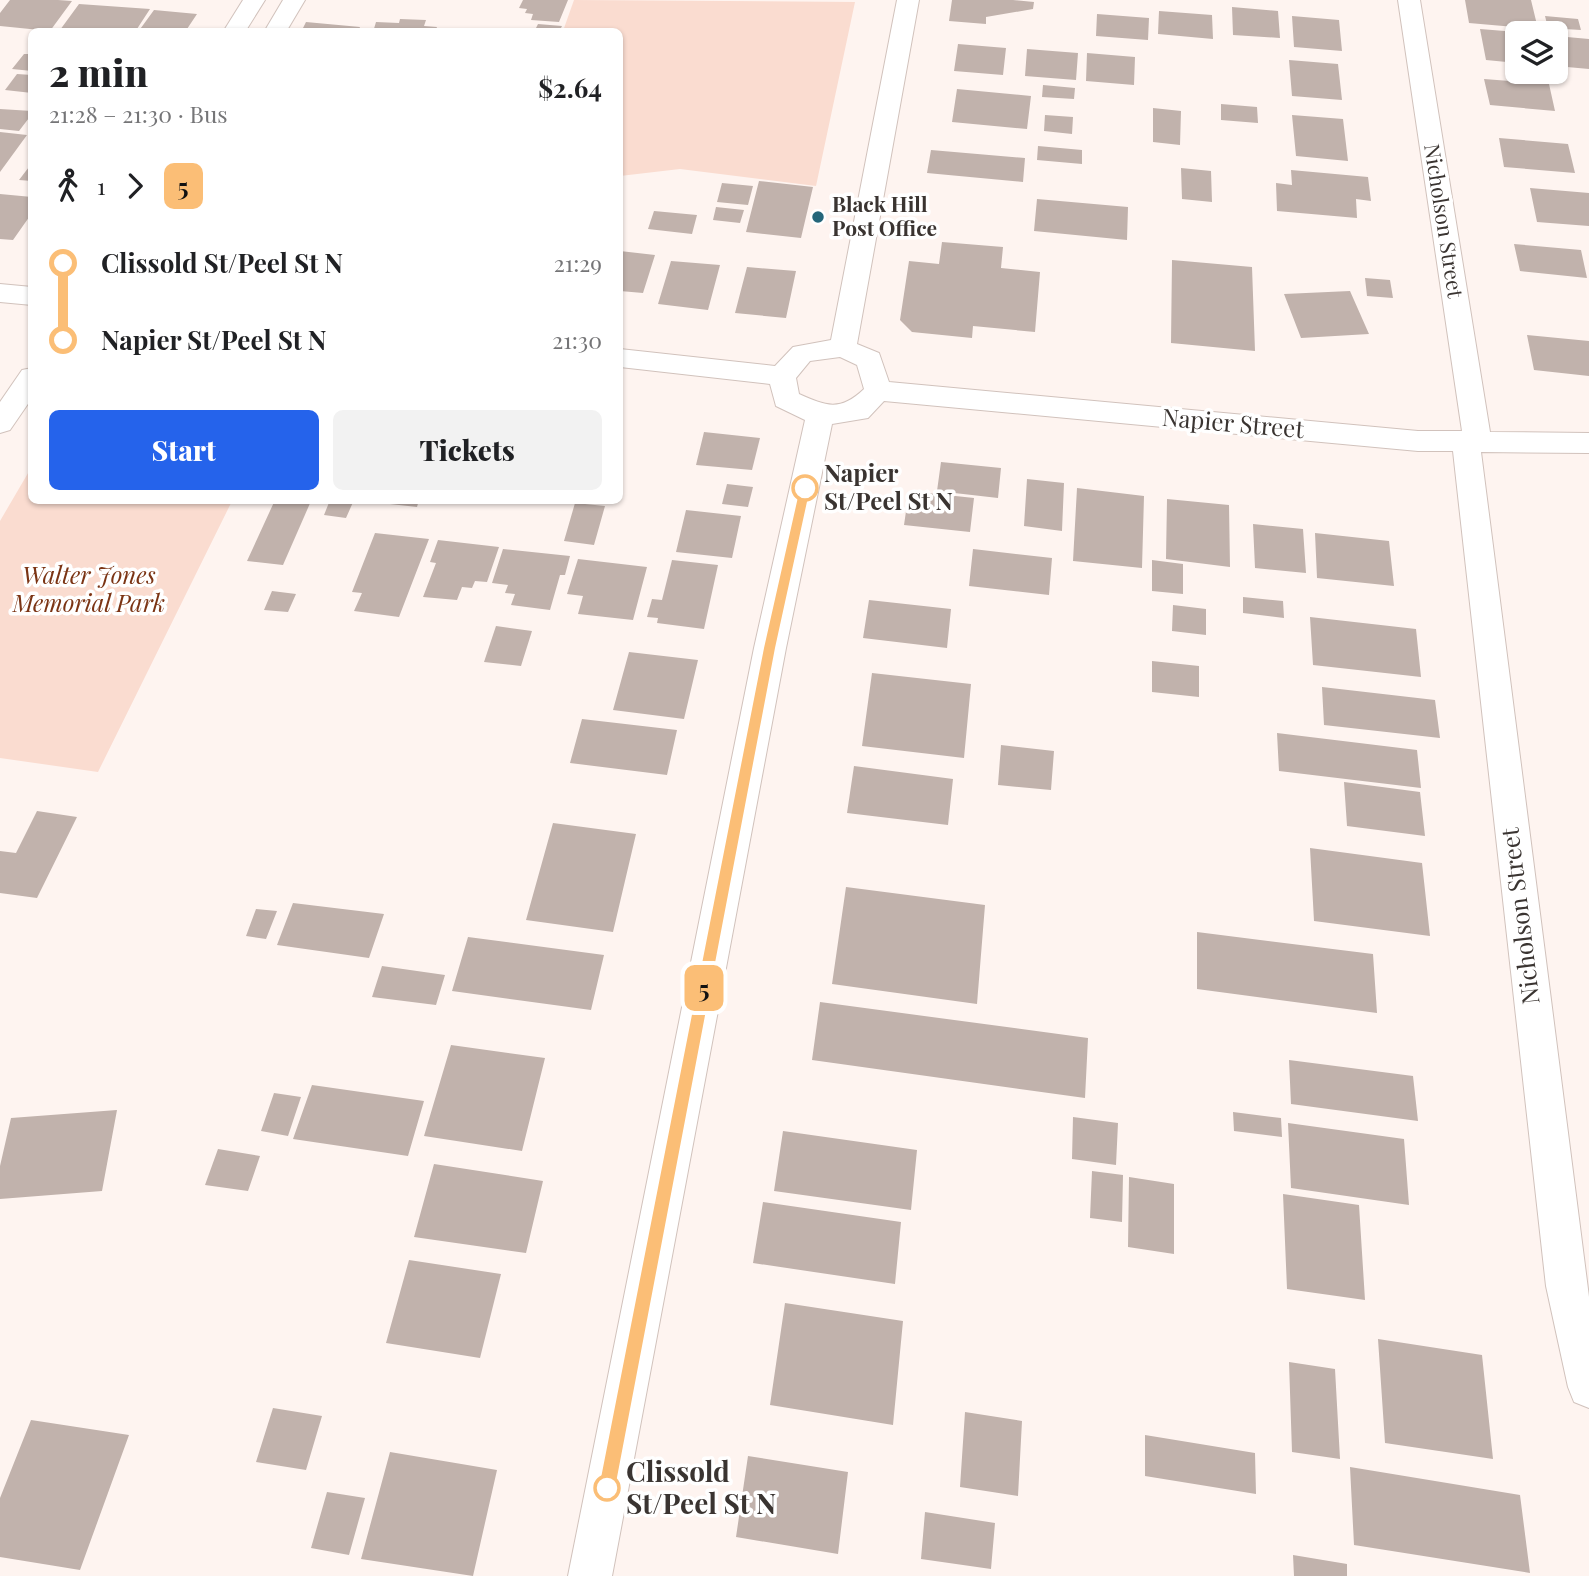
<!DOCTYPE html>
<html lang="en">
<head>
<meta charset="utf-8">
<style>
	:root { --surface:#fff; --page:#f2f2f2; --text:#202124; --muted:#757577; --accent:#2563eb }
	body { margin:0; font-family:"Playfair Display",serif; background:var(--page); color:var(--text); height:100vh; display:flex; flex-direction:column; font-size:26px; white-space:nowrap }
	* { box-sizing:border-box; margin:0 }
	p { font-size:23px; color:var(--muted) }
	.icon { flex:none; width:38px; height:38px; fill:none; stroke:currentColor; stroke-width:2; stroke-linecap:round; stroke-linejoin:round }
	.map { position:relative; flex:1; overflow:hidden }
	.details { position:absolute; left:28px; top:28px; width:595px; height:476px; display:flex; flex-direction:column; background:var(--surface); border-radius:10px; box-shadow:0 2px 5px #0004 }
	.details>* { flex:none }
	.badge { padding:0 14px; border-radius:10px; font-size:24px; line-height:46px }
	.fabs { position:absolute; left:1505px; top:21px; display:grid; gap:14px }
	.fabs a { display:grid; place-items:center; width:63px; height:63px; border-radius:10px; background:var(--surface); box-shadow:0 2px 5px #0004; font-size:35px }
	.map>.badge { position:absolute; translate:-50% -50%; box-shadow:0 0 0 4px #fff }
	.legs { display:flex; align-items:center; gap:10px; height:77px; padding:0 21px; font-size:23px }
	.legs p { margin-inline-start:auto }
	.overview { display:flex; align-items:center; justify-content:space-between; height:119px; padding:0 21px }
	h1 { font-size:38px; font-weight:800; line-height:52px }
	.cta { display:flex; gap:14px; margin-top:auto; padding:14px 21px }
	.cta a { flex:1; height:80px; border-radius:10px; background:var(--accent); color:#fff; font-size:28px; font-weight:800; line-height:80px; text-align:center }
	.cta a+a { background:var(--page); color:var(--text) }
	ul { padding:0 21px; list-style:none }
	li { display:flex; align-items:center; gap:24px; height:77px; font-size:26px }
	li i { display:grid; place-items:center; width:10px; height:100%; margin:0 9px; background:currentColor }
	li i::after { content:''; width:18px; height:18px; margin:-9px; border:5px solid; border-radius:50%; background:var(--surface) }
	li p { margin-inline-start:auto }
	li:first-child i { background:linear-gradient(#0000 50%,currentColor 0) }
	li:last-child i { background:linear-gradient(currentColor 50%,#0000 0) }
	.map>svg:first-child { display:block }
	.green { fill:#fadcd0 }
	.building { fill:#c1b2ac }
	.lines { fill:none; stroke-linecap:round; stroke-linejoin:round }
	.minor-casing { stroke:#d1c2bc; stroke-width:2 }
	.minor { fill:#fff; fill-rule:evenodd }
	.line-1 { fill:#fbbe76; stroke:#fff; stroke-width:2 }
	.poi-dot { fill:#25667a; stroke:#fff; stroke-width:2.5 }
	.stop-1-dot { fill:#fff; stroke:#fbbe76; stroke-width:3.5 }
	.labels { text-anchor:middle; stroke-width:7; stroke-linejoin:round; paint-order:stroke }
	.far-poi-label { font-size:21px; font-weight:bold; fill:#3a3431; stroke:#fff; text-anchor:start }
	.far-street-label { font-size:21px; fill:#3a3431; stroke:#fff }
	.street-label { font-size:24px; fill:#3a3431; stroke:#fff }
	.stop-label { font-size:24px; font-weight:bold; fill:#3a3431; stroke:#fff; text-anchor:start }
	.park-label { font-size:24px; font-style:italic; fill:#7b3414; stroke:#fff }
	.near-stop-label { font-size:28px; font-weight:bold; fill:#3a3431; stroke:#fff; text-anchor:start }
</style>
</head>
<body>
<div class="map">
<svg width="1589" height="1576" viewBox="0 0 1589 1576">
	<rect width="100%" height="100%" fill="#fef4f0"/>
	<path class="green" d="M574 0 855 2 816 186 680 169 620 176V32L563 31Z
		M31 468 32 500 232 501 98 772 0 758V521Z"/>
	<path class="building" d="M10 0H58L72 1 50 31 0 26V13Z
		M523 0H568L559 22 531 20 533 14 525 13 527 9 519 8Z
		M952 0H1013L1034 2 1033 9 986 17V24L949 21Z
		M1465 0H1531L1538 29 1469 23Z
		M79 4 150 9 135 32 60 30Z
		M1232 7 1278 11 1280 38 1233 35Z
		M154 10 197 14 185 32H138Z
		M1159 11 1212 15 1213 39 1158 34Z
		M1097 14 1149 18 1148 40 1096 36Z
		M1292 16 1339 20 1342 51 1294 47Z
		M1545 16 1578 19 1581 30 1548 28Z
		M400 19 426 20 424 26 437 27 435 32H373L376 22 399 23Z
		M306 22 360 27 358 32H301Z
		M538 24 562 26 559 32H534Z
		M1480 29 1517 32V63L1486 60Z
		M1556 36 1589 39V69L1556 66Z
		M958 44 1006 48 1003 75 954 71Z
		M1027 49 1078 53 1076 80 1025 76Z
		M1087 53 1135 57 1134 85 1086 81Z
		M24 54H32V71L12 69Z
		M1289 60 1338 64 1342 100 1292 96Z
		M17 74 32 75V93L5 90Z
		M1484 79 1549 84 1555 111 1490 105Z
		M1043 85 1075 88 1074 99 1042 97Z
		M957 89 1031 96 1027 129 952 122Z
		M1221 104 1257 107 1258 123 1221 120Z
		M1153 108 1181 111 1180 145 1153 142Z
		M0 109 32 111V114L19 131 0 129Z
		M1045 115 1073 117 1072 134 1044 131Z
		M1292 115 1343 119 1348 161 1296 156Z
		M0 132 27 135 0 172Z
		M1499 138 1568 144 1575 173 1504 167Z
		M1038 146 1082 150V164L1037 160Z
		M931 150 1025 158 1023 182 927 173Z
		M32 163V181L19 180Z
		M1181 168 1211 171 1212 202 1182 199Z
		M1291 170 1368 177 1371 201 1356 199 1357 218 1277 211 1276 183 1292 185Z
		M759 181 813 187 801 238 746 232Z
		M722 183 753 186 748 205 717 202Z
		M1530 188 1589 193V226L1537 222Z
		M0 194 32 197V213L13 240 0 239Z
		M1037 199 1128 207 1127 240 1034 231Z
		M716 207 744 210 740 223 713 220Z
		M654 211 697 215 692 234 648 229Z
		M942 242 1003 247 1001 268 1040 272 1035 332 973 326 972 338 912 332 900 320 909 261 939 264Z
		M1514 244 1581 250 1587 278 1520 271Z
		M620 251 655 255 643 293 620 291Z
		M1172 260 1252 267 1255 351 1171 343Z
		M671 261 720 265 708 310 658 304Z
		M747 267 796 271 786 318 735 313Z
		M1365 278 1390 280 1393 298 1367 296Z
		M1350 291 1369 334 1301 338 1284 294Z
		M1527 335 1589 341V376L1534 370Z
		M704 432 760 438 752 470 696 465Z
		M941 462 1001 468 998 498 937 491Z
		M1027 479 1064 483 1062 531 1024 526Z
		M727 484 753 487 748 507 722 504Z
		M1077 488 1144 496 1142 568 1073 561Z
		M909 491 974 498 970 532 904 525Z
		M1167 499 1229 505 1230 567 1166 559Z
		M275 500 311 501 283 565 247 561Z
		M330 500H354L346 518 324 515Z
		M392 500H419L417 507 390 504Z
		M575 503 605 506 594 545 564 541Z
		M686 510 741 516 732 558 676 552Z
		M1253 524 1303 529 1306 573 1255 568Z
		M375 533 429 539 399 617 354 611 362 593 352 592Z
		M1315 533 1389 541 1394 586 1317 578Z
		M438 540 499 547 487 582 475 581 472 588 462 587 457 600 423 597 436 563 430 562Z
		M503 549 570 556 565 575H560L550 610 511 605 515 594 505 593 508 585 492 583Z
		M973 549 1052 558 1049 595 969 586Z
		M578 559 647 567 633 620 578 614 583 596 567 594Z
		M672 560 718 565 704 629 657 623 658 618 647 617 652 599 662 600Z
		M1152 560 1183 564V594L1152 591Z
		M272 591 296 594 288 612 264 610Z
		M1243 597 1283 601 1284 618 1243 613Z
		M869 600 951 609 947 648 863 638Z
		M1173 605 1206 609V635L1172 631Z
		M1310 617 1416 629 1421 677 1313 665Z
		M496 626 532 631 521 666 484 662Z
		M629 652 698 660 684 719 613 710Z
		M1152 661 1199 666V697L1152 692Z
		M872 673 971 684 964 758 862 746Z
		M1322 687 1435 700 1440 738 1324 725Z
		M582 719 677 730 667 775 570 763Z
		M1277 733 1417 750 1421 788 1279 771Z
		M1001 745 1054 751 1051 790 998 785Z
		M854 766 953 779 948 825 847 813Z
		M1344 782 1420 792 1425 836 1347 826Z
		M37 811 77 817 37 898 0 893V851L16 853Z
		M553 823 636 834 613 932 526 920Z
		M1310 848 1422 863 1430 936 1314 921Z
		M846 887 985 905 977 1004 832 984Z
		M293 903 384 914 369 958 277 945Z
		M256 909 277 911 266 939 246 936Z
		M1197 932 1373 954 1377 1013 1197 989Z
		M468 937 604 955 591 1010 452 991Z
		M382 966 445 975 436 1005 372 997Z
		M820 1002 1088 1038 1085 1098 812 1060Z
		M451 1045 545 1058 522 1151 424 1136Z
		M1289 1060 1413 1076 1418 1121 1291 1104Z
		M312 1085 424 1101 408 1156 293 1139Z
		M274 1093 301 1097 288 1136 261 1131Z
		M117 1110 102 1191 0 1199V1166L11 1118Z
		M1233 1112 1281 1118 1282 1137 1234 1131Z
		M1073 1117 1118 1123 1116 1165 1072 1159Z
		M1288 1123 1404 1139 1409 1205 1291 1188Z
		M783 1131 917 1150 911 1210 774 1191Z
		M218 1149 260 1156 248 1191 205 1185Z
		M434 1164 543 1181 526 1253 414 1237Z
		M1092 1171 1123 1175 1122 1222 1090 1218Z
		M1129 1177 1174 1184V1254L1128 1247Z
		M1283 1194 1359 1205 1365 1300 1287 1289Z
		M763 1202 901 1222 895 1284 753 1263Z
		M409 1260 501 1274 480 1358 386 1343Z
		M785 1303 903 1321 893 1425 770 1405Z
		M1378 1339 1482 1355 1493 1459 1385 1443Z
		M1289 1362 1335 1369 1340 1459 1292 1452Z
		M273 1408 322 1416 306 1470 256 1462Z
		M965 1412 1022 1421 1018 1496 960 1487Z
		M31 1420 129 1435 80 1570 0 1557V1498Z
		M1145 1435 1255 1453 1256 1494 1145 1476Z
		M390 1452 497 1470 473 1576 361 1559Z
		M748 1456 848 1472 838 1554 736 1537Z
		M1350 1467 1520 1495 1530 1573 1354 1545Z
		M327 1492 365 1498 349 1555 311 1548Z
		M925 1512 995 1523 991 1569 921 1559Z
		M1293 1555 1347 1564V1576H1294Z"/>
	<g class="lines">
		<defs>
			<path id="minor" d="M243 0H265L245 32H223Z
				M283 0H305L286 32H264Z
				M897 0H919L857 344 879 353 889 382 1418 431H1462L1398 0H1420L1490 432 1589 433V453L1481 452 1589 1297V1408L1574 1402 1568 1387 1546 1286 1453 451H1418L884 401 868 418 832 424 786 648 612 1576H568L754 648 805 420 776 406 770 384 620 367V349L775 366 793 347 831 340ZM840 357 857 365 864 389C840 412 826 406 799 394L796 378 810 361Z
				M0 284 32 287V305L0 302Z
				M32 368V398L10 430 0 433V402L22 370Z"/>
		</defs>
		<use href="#minor" class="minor-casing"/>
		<use href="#minor" class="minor"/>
	</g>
	<path class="line-1" d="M805 484 811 488 776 648 616 1488 613 1494 607 1497 600 1494 598 1488 763 648 799 488Z"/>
	<circle class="poi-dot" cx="818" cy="217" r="7"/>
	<g class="stop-1-dot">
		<circle cx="805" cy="488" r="12"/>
		<circle cx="607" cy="1488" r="12"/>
	</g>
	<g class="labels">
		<g class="far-poi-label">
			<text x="832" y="212">Black Hill<tspan x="832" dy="24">Post Office</tspan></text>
		</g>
		<g class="far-street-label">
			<text transform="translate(1443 221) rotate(81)" y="7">Nicholson Street</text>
		</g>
		<g class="street-label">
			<text transform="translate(1233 424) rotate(5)" y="8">Napier Street</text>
			<text transform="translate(1521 916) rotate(-97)" y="8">Nicholson Street</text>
		</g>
		<g class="stop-label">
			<text x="824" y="482">Napier<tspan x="824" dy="28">St/Peel St N</tspan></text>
		</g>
		<g class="park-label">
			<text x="89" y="584">Walter Jones<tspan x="89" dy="28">Memorial Park</tspan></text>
		</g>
		<g class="near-stop-label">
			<text x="626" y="1482">Clissold<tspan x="626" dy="32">St/Peel St N</tspan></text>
		</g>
	</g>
</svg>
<div class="fabs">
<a><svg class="icon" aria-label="layers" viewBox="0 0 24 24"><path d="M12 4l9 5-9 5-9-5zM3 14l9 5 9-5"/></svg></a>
</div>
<b class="badge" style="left:704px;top:988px;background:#fbbe76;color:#111">5</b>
<section class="details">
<div class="overview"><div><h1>2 min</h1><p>21:28 – 21:30 · Bus</p></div><b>$2.64</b></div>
<div class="legs"><svg class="icon" aria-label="walk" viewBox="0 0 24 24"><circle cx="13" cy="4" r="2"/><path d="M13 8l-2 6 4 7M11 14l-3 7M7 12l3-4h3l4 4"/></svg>1<svg class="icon" aria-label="forward" viewBox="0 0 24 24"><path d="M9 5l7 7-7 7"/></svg><b class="badge" style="background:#fbbe76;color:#111">5</b></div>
<ul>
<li><i style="color:#fbbe76"></i><b>Clissold St/Peel St N</b><p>21:29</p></li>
<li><i style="color:#fbbe76"></i><b>Napier St/Peel St N</b><p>21:30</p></li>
</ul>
<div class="cta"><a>Start</a><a>Tickets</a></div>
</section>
</div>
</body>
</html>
